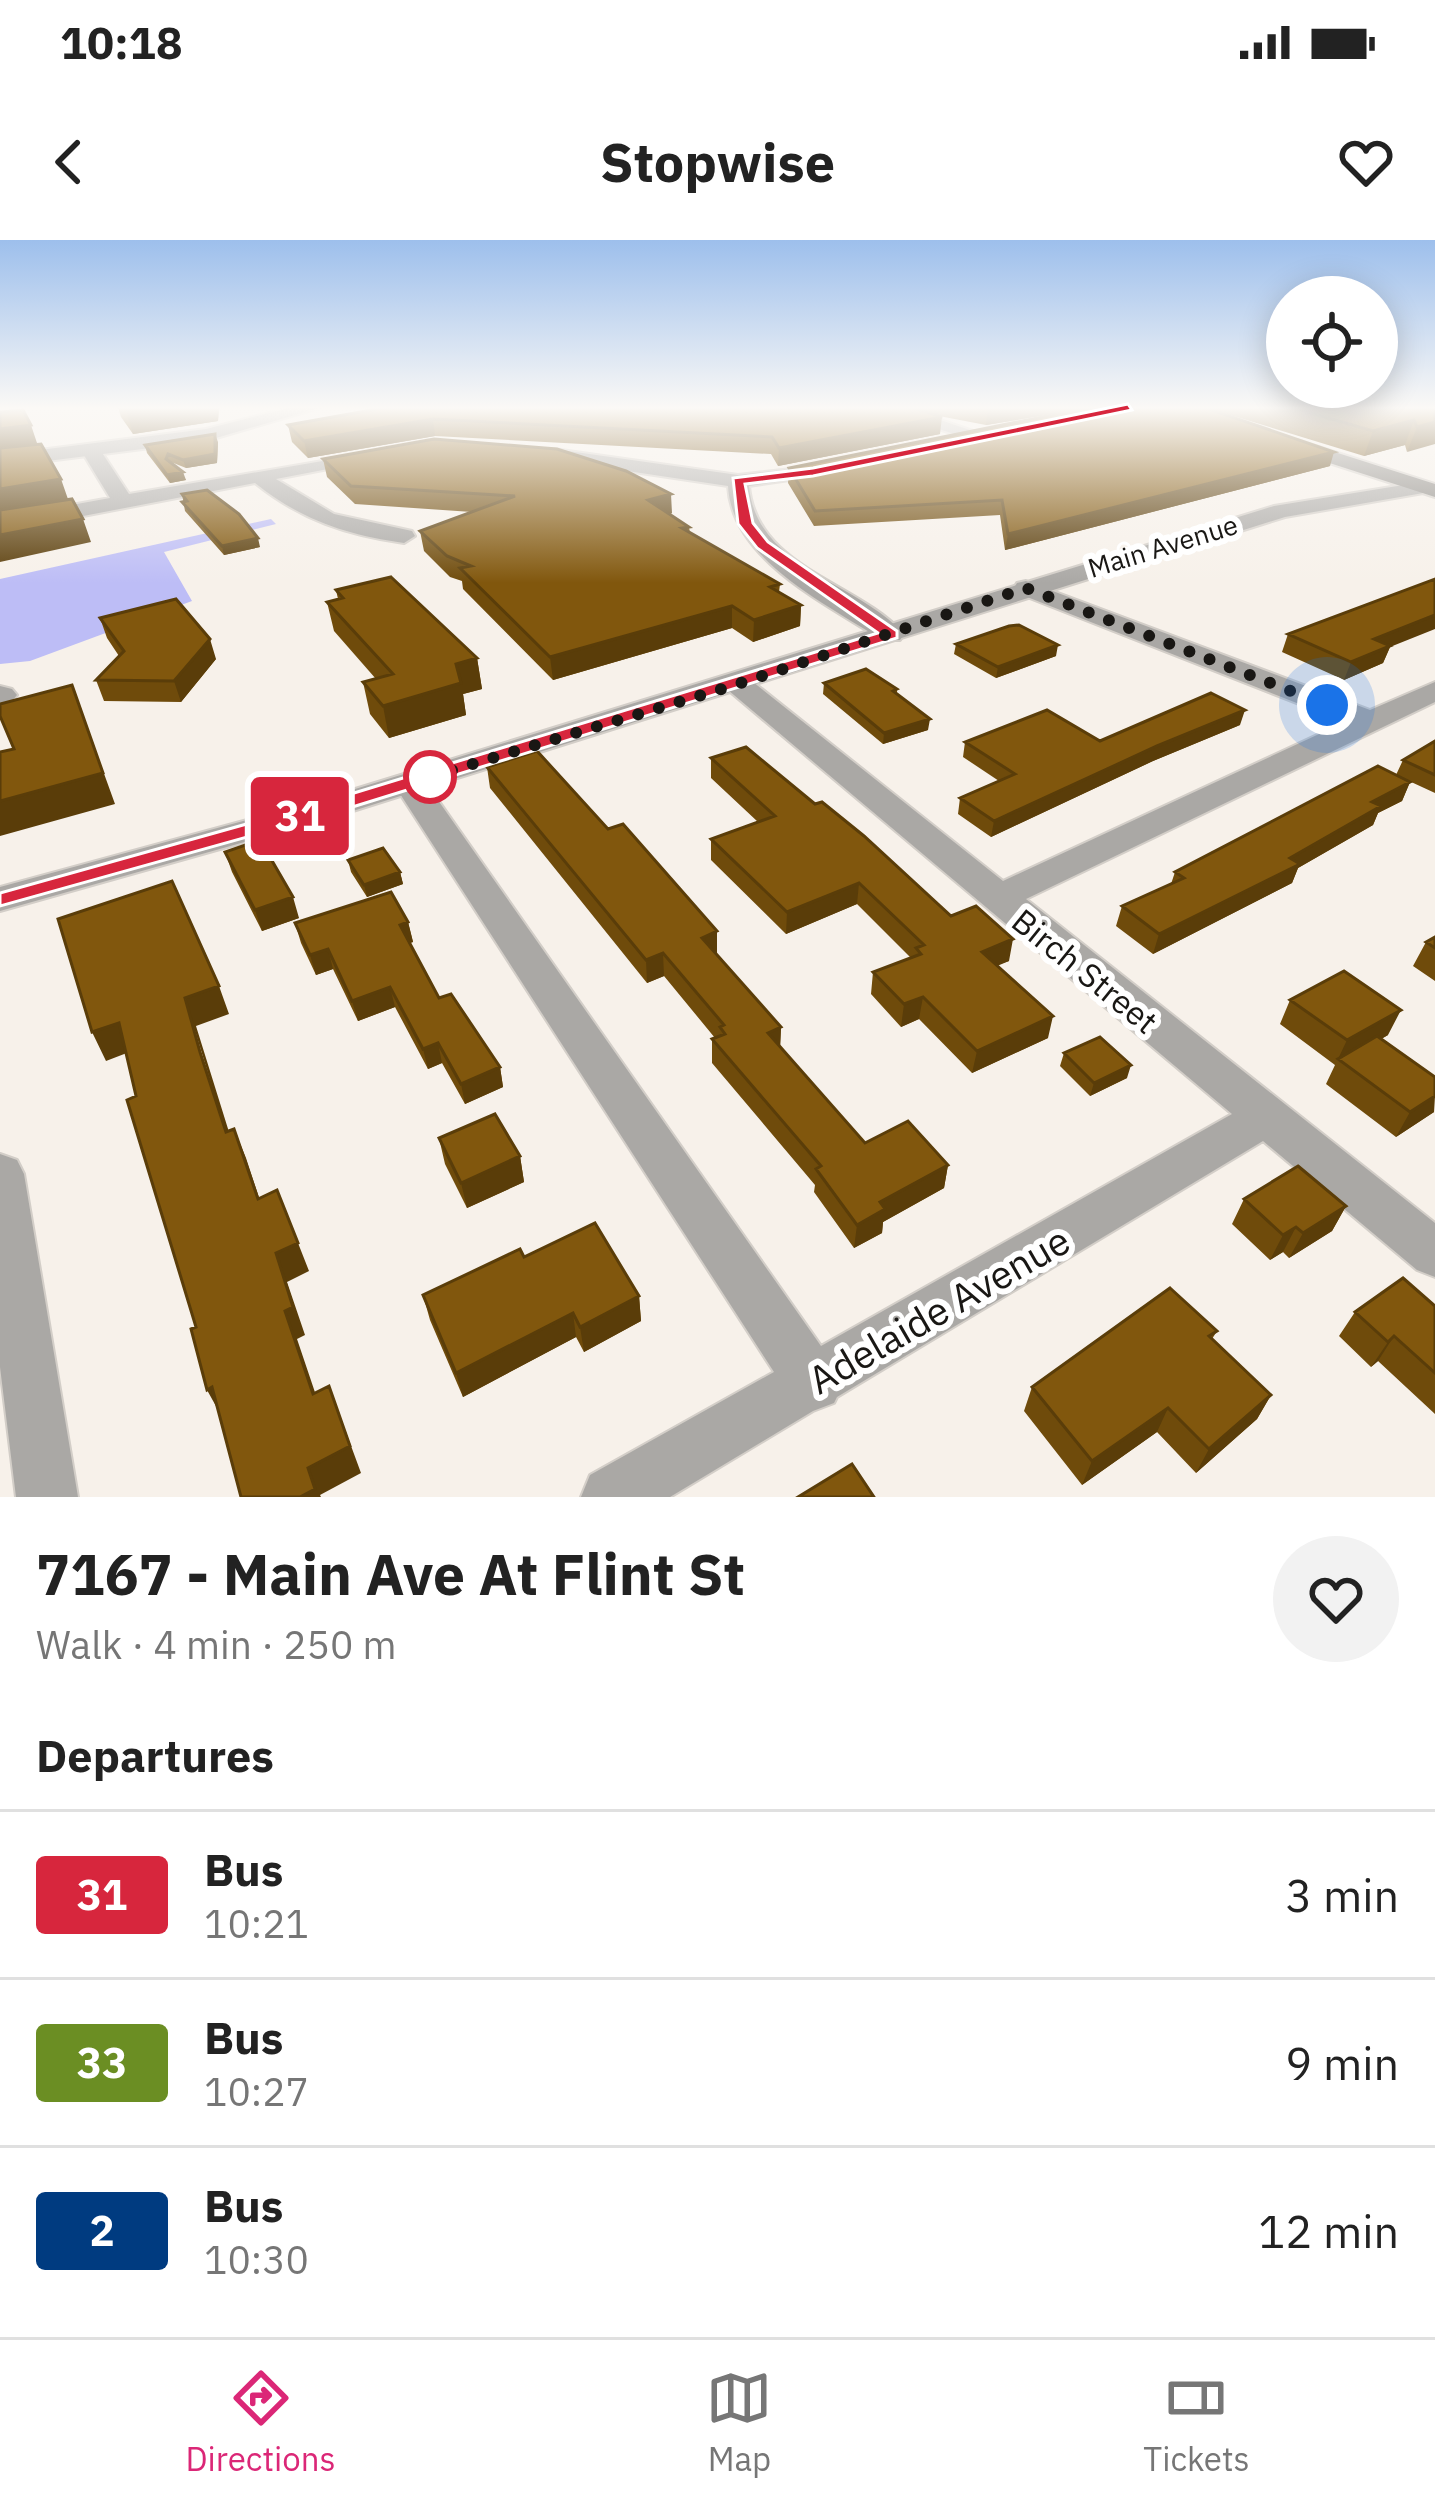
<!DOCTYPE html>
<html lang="en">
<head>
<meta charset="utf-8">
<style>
	:root { --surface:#fff; --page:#f2f2f2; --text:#222; --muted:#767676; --line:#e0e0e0; --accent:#db2777 }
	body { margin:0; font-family:"IBM Plex Sans",sans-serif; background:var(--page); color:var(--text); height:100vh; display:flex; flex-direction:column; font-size:45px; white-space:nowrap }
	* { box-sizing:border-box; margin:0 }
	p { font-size:39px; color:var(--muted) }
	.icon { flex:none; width:66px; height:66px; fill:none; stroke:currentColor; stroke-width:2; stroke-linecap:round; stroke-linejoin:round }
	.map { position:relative; height:1257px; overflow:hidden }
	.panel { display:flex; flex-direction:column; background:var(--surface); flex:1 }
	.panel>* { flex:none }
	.badge { padding:0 24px; border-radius:9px; font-size:42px; line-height:78px }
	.buttons { position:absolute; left:1266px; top:36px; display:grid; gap:24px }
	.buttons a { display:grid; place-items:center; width:132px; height:132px; border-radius:50%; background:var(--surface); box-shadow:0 6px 30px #0003; font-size:60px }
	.you { position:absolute; width:60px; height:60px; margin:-30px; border:9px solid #fff; border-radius:50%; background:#1a73e8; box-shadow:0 0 0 18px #1a73e833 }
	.map>.badge { position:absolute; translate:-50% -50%; box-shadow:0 0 0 6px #fff }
	h2 { padding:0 36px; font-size:45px; line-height:108px }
	.round { display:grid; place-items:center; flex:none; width:126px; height:126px; border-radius:63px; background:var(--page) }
	.headline { display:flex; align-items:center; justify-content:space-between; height:204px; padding:0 36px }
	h1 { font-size:57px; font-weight:700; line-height:90px }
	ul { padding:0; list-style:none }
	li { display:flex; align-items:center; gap:36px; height:168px; padding:0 36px; border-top:3px solid var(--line) }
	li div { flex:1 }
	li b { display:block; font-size:45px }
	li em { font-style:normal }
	li .badge { min-width:132px; font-weight:700; text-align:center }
	.status { display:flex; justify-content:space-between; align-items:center; height:84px; padding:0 60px; background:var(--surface); direction:ltr }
	.status svg { height:33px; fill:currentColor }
	header { display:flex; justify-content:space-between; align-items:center; height:156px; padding:0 36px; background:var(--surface); font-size:54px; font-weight:700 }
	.menu { display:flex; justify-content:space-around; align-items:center; height:168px; border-top:3px solid var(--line); background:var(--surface); font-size:33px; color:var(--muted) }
	.menu a { display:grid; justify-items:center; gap:6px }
	.menu .current { color:var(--accent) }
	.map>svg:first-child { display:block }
	.green { fill:#bdbdf6 }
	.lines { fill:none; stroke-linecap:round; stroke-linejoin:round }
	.minor-casing { stroke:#d3cec8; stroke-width:4 }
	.tertiary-casing { stroke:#d3cec8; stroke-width:4 }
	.secondary-casing { stroke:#d3cec8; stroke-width:4 }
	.minor { fill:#aaa8a5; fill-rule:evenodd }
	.tertiary { fill:#aaa8a5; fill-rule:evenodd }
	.secondary { fill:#87847f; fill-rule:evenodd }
	.wall { fill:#6f4b0b }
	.shaded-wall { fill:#5a3d09 }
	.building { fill:#81570d; stroke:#5a3d09; stroke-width:3 }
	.line { fill:#d7263d; stroke:#fff; stroke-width:3 }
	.walk { stroke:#191714; stroke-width:12; stroke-dasharray:0 21.6 }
	.stop-dot { fill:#fff; stroke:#d7263d; stroke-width:6 }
	.labels { text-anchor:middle; stroke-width:12; stroke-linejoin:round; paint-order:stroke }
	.far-street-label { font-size:27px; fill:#191714; stroke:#fff }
	.street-label { font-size:33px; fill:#191714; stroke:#fff }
	.near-street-label { font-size:39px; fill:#191714; stroke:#fff }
</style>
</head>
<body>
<div class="status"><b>10:18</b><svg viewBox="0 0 49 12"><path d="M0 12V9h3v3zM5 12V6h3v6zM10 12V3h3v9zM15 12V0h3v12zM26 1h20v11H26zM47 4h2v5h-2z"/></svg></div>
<header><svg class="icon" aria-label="back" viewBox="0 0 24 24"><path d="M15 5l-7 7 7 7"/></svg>Stopwise<svg class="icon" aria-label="heart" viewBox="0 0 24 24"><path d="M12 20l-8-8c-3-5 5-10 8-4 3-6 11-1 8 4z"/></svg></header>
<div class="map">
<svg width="1435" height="1257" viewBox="0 0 1435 1257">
	<rect width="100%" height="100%" fill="#f7f1ea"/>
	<path class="green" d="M271 279 276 284 164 312 192 361 30 421 0 424V339Z"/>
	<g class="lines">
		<defs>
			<path id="minor" d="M873 167H901L991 197 975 201Z
				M92 206 99 208 129 254 375 212V220L276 239 334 274 412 291 415 296 404 303C347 295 301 280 255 243L0 292V278L110 258 82 212Z
				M554 209 738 235 845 223 848 227 838 233 749 246C756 328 858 342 904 394L900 400H882C827 364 732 320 728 246L547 219V211Z
				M1026 341 1370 470 1435 442V462L1026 659 1435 983V1037L1417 1030 1263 901 837 1157 834 1163 813 1171 670 1257H581L590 1235 774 1132 393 543 409 533 421 536 821 1106 1232 874 728 450 724 444 728 438H748L1003 641 1345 482 1017 353 1014 348 1017 343Z
				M0 446 12 449 17 455 12 461 0 464Z
				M0 914 17 920 24 934 78 1257H16L0 1127Z"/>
			<path id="tertiary" d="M292 167H322L206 201 0 227V215L206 189Z
				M1422 242 1429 244V252L1285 277 337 576 0 671V647L313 562 1274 266Z"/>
			<path id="secondary" d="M1283 200H1297L1435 244V257L1283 208Z"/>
		</defs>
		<use href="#minor" class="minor-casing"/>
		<use href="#tertiary" class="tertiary-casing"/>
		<use href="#secondary" class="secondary-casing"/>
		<use href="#minor" class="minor"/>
		<use href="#tertiary" class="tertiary"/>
		<use href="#secondary" class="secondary"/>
	</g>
	<path class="wall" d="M118 167H219L218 181 133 194 121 177Z
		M388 167H1203L1330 226 1005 310 1000 275 814 286 788 243 789 228 1076 170 986 185 939 176 940 194 778 226 771 214 435 196 308 218 292 202 288 185Z
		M1204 167H1435L1407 212 1405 205 1364 216Z
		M218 202 217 223 186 228 171 222 186 240 170 243 147 213 145 205Z
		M323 219 672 273 670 274 689 287 690 293 780 344 779 352 801 365 800 386 753 402 732 388 553 440 463 349 462 341 450 337 424 311 420 291 472 272 355 264 327 237Z
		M182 254 260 307 224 315 185 271Z
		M336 350 477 418 482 449 463 454 466 475 389 498 370 474 363 442 376 439 334 391 327 362 338 359Z
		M100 378 216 419 181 462 104 461 96 440 119 416 107 398Z
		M1288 394 1390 407 1383 423 1344 440 1282 412Z
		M956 404 1056 416 996 438 954 414Z
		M824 443 897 449V454L928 490 883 504 823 454Z
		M1240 485 1153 521 991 597 958 574 960 558 999 541 963 517 965 502 1100 501Z
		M1435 501V553L1396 535 1403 520Z
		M711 518 951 676 1009 721 997 725 1048 798 972 833 919 779 901 787 871 754 873 732 911 718 857 664 786 694 711 620V599L758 582 711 538Z
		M487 527 717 714 781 787 780 807 865 903 948 925 944 948 883 982 882 993 854 1008 814 952 815 945 712 823V799L715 798 664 736 647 743 490 548Z
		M1410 542 1402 561 1378 573 1373 585 1298 628 1292 643 1153 714 1116 686 1122 666 1171 644 1175 632Z
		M225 612 299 678 262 691 232 632Z
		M348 620 400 632 403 644 367 657 351 632Z
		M408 682 413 702 409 703 439 758 500 827 503 847 465 864 442 823 428 829 395 767 358 781 333 729 316 735 301 703 295 683Z
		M1435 697V741L1413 726 1426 702Z
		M1290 760 1388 795 1381 799 1434 872 1396 897 1326 844 1335 825 1280 784Z
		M1064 813 1127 838 1090 856 1060 826Z
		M439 898 520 916 524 942 467 968 445 924Z
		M1244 959 1346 966 1332 991 1289 1018 1283 1012 1270 1020 1232 984Z
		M524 1017 639 1056 641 1081 584 1112 576 1097 463 1157 430 1080 423 1055Z
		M1435 1066V1174L1378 1121 1371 1127 1339 1096 1355 1072Z
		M1217 1091 1212 1099 1271 1155 1257 1179 1196 1233 1157 1192 1082 1245 1024 1171 1032 1147Z"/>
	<path class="shaded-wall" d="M125 167H219L218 181 133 194Z
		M998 167H1095L986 185 988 169Z
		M942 177 940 194 778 226 779 208Z
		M433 179 435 196 308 218 304 201Z
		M1414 180 1405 205 1364 216 1373 191Z
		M1435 182V204L1407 212 1417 187Z
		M31 185 38 206 0 212V189Z
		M215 194 218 202 217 223 186 228 183 220Z
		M1334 212 1330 226 1005 310 1008 294Z
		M183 232 186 240 170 243 167 235Z
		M61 239 69 262 0 273V249Z
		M671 254 672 273 649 279 648 260Z
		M83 279 91 302 0 322V295Z
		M258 298 260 307 224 315 222 306Z
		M801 365 800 386 753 402 754 380Z
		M732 366V388L553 440 550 417Z
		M1435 375V389L1390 407 1383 423 1344 440 1351 422 1374 399Z
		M210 399 216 419 181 462 174 441Z
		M1058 405 1056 416 996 438 998 427Z
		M477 418 482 449 463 454 466 475 389 498 383 466 456 424Z
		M72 445 115 564 0 596V561Z
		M1245 470 1240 485 1153 521 991 597 994 581 1157 506Z
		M930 479 928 490 883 504 884 493Z
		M1410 542 1402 561 1378 573 1373 585 1298 628 1292 643 1153 714 1159 694 1290 618 1372 562Z
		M400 632 403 644 367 657 364 645Z
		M859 643 857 664 786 694 787 672Z
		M293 657 299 678 262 691 255 670Z
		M408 682 413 702 404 705 400 685Z
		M717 691V714L702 698Z
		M1013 699 1009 721 978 734 982 712Z
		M328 709 333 729 316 735 310 715Z
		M663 713 664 736 647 743 646 720Z
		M219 746 229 774 196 786 238 921 226 892 185 758Z
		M390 747 395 767 358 781 352 761Z
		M923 757 919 779 901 787 904 764Z
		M1401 770 1388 795 1342 822 1338 819 1347 800Z
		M1053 776 1048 798 972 833 977 811Z
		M119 783 132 811 106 821 92 792Z
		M781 787 780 810 768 793Z
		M438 803 442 823 428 829 423 809Z
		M1131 825 1127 838 1090 856 1094 843Z
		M500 827 503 847 465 864 461 844Z
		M1435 856 1434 872 1396 897 1410 872Z
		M234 889 246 918 269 988 258 959Z
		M520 916 524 942 467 968 461 943Z
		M948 925 944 948 883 982 882 993 854 1008 857 985 880 962Z
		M1346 966 1332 991 1289 1018 1303 993Z
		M1296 987 1283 1012 1270 1020 1283 995Z
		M298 1003 309 1031 287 1042 305 1095 297 1099 325 1182 313 1154 285 1071 276 1013Z
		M639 1056 641 1081 584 1112 580 1087Z
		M573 1073 576 1097 463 1157 456 1133Z
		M1394 1096 1378 1121 1371 1127 1388 1102Z
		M329 1146 361 1233 320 1255 321 1257H300Z
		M212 1147 222 1177 207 1150Z
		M1271 1155 1257 1179 1196 1233 1209 1209Z
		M1168 1168 1157 1192 1082 1245 1092 1221Z"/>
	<path class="building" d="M388 167H911L942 177 779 208 772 197 433 179 304 201 288 185Z
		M1092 167H1203L1334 212 1008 294 1002 260 815 271 789 228Z
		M1290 167H1435V182L1417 187 1414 180 1373 191Z
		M23 170 31 185 0 189V172Z
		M215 194V214L183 220 168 214 166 219 183 232 167 235 145 205Z
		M434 199 557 209 626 231 671 254 648 260 689 287 682 288 780 344 770 347 801 365 754 380 732 366 550 417 460 328 471 326 447 316 420 291 515 256 351 246 323 219Z
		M41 204 61 239 0 249V208Z
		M207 250 239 274 258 298 222 306 182 262 187 261 182 254Z
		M72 259 83 279 0 295V270Z
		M391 337 477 418 456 424 461 443 383 466 363 442 393 434 327 362 343 358 336 350Z
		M1435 339V375L1374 399 1390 406 1351 422 1288 394Z
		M176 359 210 399 174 441 96 440 124 411 100 378Z
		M1019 385 1058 405 998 427 956 404 1009 386Z
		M866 429 897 449 893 451 930 479 884 493 824 443Z
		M72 445 103 533 0 561V512L14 509 0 476V464Z
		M1211 453 1245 470 1157 506 994 581 960 558 1015 534 965 502 1047 470 1100 501Z
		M1435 501V535L1403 520Z
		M746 507 815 564 822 562 864 596 951 676 976 666 1013 699 982 712 1053 776 977 811 923 757 904 764 873 732 921 714 916 708 924 705 859 643 787 672 711 599 775 576 711 518Z
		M537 511 608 589 623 584 717 691 702 698 781 787 768 793 865 903 908 881 948 925 880 962 885 969 857 985 816 929 821 926 712 799 725 794 720 787 724 785 663 713 646 720 487 527Z
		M1378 526 1410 542 1372 562 1381 566 1290 618 1300 624 1159 694 1122 666 1184 638 1175 632Z
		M260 600 293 657 255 670 225 612Z
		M383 608 400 632 364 645 348 620Z
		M172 641 219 746 185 758 200 812 226 892 234 889 258 959 277 950 298 1003 276 1013 293 1067 285 1071 313 1154 329 1146 350 1206 308 1228 315 1249 300 1257H241L212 1147 207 1150 191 1089 196 1087 127 860 136 856 119 783 92 792 58 679Z
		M391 652 408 682 400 685 439 758 451 754 500 827 461 844 438 803 423 809 390 747 352 761 328 709 310 715 295 683Z
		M1435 697V708L1426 702Z
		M1344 731 1401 770 1347 800 1290 760Z
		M1377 796 1435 837V856L1410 872 1338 819Z
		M1100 797 1131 825 1094 843 1064 813Z
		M495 874 520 916 461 943 439 898Z
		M1298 926 1346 966 1303 993 1296 987 1283 995 1244 959Z
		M595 983 639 1056 580 1087 573 1073 456 1133 423 1055 520 1009 524 1017Z
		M1403 1038 1435 1066V1133L1394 1096 1388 1102 1355 1072Z
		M1170 1048 1217 1091 1209 1096 1271 1155 1209 1209 1168 1168 1092 1221 1032 1147Z
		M852 1224 874 1257H798Z"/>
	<linearGradient id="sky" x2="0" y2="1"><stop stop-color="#9dbfec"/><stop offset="0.49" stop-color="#fbf9f6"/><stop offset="1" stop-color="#fbf9f6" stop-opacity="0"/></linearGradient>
	<rect width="1435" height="343" fill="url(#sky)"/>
	<path class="line" d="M1128 164 1132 170 813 236 745 244 753 283 768 302 897 391V398L333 573 0 666V653L318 564 878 393 757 308 738 284 733 238 813 228Z"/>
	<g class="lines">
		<path class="walk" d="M430 537 410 543 738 444 1026 348 1327 465"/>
	</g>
	<circle class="stop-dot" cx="430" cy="537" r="24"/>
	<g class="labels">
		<g class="far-street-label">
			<text transform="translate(1163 307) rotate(-17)" y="9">Main Avenue</text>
		</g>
		<g class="street-label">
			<text transform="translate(1085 731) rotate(39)" y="12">Birch Street</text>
		</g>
		<g class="near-street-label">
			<text transform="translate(939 1070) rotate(-30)" y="14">Adelaide Avenue</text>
		</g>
	</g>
</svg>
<div class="buttons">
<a><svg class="icon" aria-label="locate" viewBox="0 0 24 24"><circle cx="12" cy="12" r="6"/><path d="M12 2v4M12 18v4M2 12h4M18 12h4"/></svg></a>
</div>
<div class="you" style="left:1327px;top:465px"></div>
<b class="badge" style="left:300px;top:576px;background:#d7263d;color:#fff">31</b>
</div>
<section class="panel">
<div class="headline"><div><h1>7167 - Main Ave At Flint St</h1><p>Walk · 4 min · 250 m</p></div><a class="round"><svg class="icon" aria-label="heart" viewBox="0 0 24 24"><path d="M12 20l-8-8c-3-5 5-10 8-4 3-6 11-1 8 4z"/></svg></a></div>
<h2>Departures</h2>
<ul>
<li><span class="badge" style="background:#d7263d;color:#fff">31</span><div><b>Bus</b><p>10:21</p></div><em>3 min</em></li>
<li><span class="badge" style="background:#6b8e23;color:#fff">33</span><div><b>Bus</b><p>10:27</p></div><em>9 min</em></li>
<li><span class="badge" style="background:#003b80;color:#fff">2</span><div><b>Bus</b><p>10:30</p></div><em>12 min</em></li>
</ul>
</section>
<nav class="menu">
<a class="current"><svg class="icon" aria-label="directions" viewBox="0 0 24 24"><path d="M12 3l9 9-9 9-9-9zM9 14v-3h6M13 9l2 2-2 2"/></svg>Directions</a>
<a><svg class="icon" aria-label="map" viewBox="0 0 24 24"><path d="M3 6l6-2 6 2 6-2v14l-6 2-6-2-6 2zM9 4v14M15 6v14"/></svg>Map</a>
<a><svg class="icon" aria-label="tickets" viewBox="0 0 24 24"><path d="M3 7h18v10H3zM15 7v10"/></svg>Tickets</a>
</nav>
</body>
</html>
